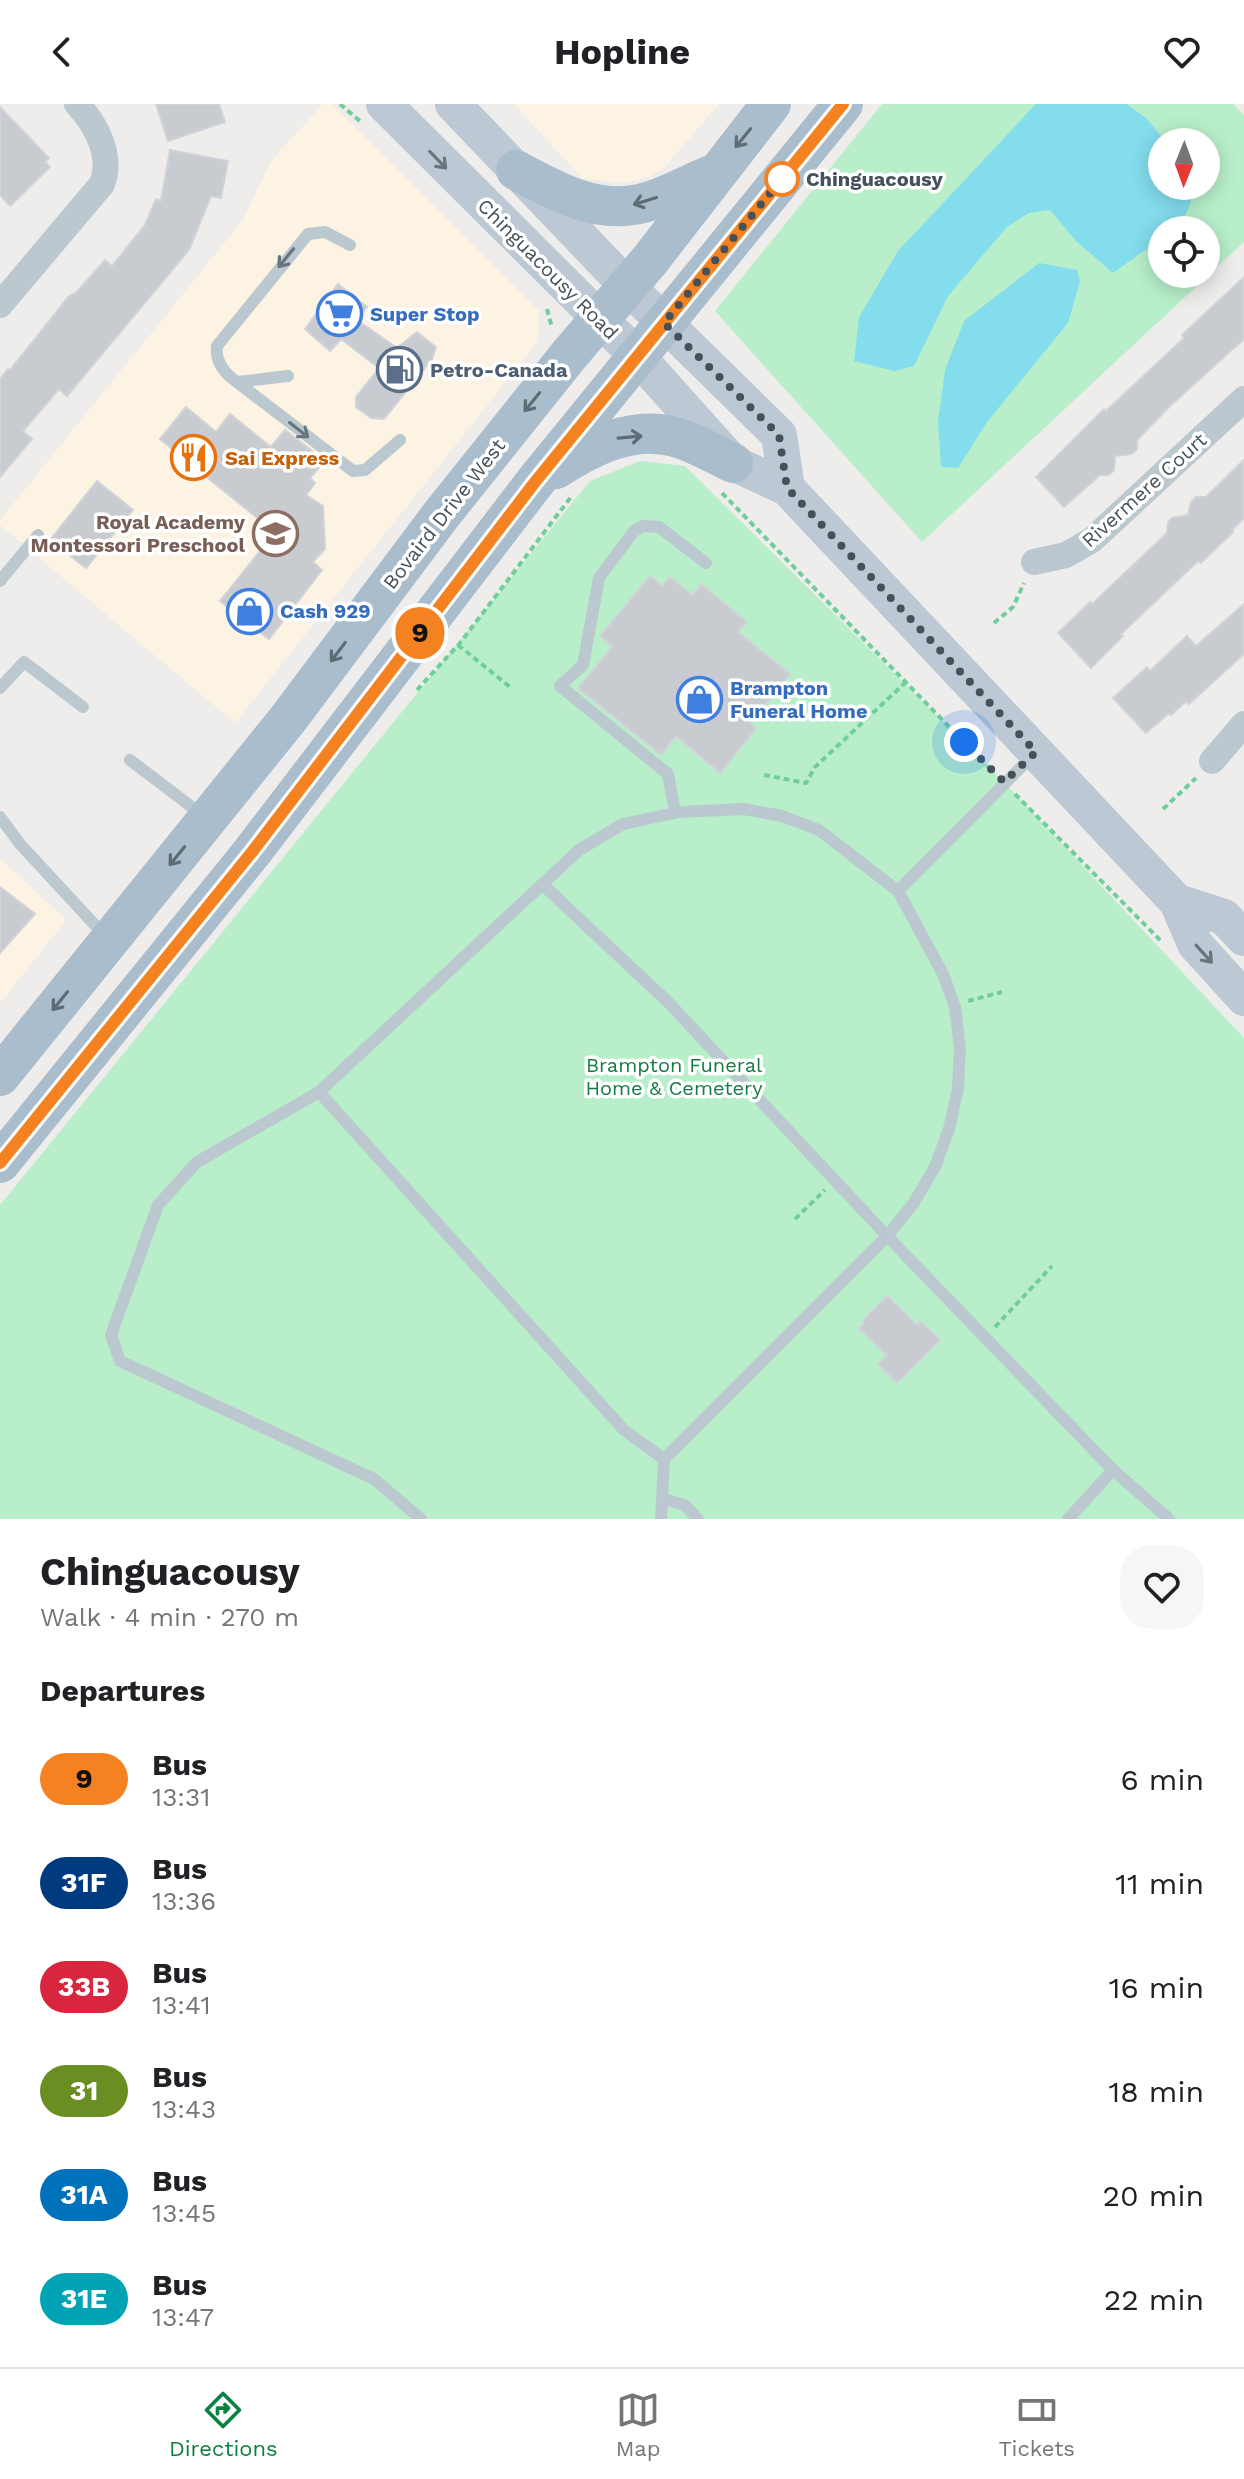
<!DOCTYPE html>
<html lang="en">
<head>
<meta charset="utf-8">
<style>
	:root { --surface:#fff; --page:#f6f6f6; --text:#202124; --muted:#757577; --line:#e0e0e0; --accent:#0b8043 }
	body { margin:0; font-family:"Work Sans",sans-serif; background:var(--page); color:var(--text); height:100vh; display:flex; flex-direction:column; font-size:30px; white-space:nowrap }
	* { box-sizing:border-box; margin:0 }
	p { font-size:26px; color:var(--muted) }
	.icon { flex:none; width:44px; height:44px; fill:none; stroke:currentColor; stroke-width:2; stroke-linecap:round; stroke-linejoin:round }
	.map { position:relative; height:1415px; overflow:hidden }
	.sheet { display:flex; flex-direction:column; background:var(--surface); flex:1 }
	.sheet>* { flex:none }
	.badge { padding:0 16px; border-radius:26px; font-size:28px; line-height:52px }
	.needle { width:52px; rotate:181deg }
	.fabs { position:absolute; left:1148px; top:24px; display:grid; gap:16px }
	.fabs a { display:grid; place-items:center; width:72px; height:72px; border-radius:50%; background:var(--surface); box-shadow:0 4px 20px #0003; font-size:40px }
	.you { position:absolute; width:40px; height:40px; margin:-20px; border:6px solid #fff; border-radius:50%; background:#1a73e8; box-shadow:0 0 0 12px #1a73e833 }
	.map>.badge { position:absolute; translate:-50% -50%; box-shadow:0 0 0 4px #fff }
	h2 { padding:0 40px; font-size:30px; line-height:72px }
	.round { display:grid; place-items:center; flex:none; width:84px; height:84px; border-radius:32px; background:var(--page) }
	.headline { display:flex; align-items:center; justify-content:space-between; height:136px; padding:0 40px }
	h1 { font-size:38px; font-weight:700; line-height:60px }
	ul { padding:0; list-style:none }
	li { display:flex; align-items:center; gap:24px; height:104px; padding:0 40px }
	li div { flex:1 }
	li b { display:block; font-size:30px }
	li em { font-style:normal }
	li .badge { min-width:88px; font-weight:700; text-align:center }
	header { display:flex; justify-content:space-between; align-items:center; height:104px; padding:0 40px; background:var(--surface); font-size:36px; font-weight:700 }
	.dock { display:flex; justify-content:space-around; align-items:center; height:112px; border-top:2px solid var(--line); background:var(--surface); font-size:22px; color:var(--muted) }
	.dock a { display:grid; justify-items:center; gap:4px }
	.dock .selected { color:var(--accent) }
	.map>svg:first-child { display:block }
	.commercial { fill:#fcf3e3 }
	.green { fill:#b8efca; fill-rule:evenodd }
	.water { fill:#83dded }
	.building { fill:#c8ccd1; stroke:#d0d3d8; stroke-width:2 }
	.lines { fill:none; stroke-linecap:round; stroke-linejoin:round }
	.path { stroke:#6fce9a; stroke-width:4; stroke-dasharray:6 4; stroke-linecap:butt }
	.lane { stroke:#bcc8cf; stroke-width:12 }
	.street { stroke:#bcc8cf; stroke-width:26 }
	.secondary { stroke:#bcc9d4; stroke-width:36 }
	.primary { stroke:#aabdcc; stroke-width:40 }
	.oneway { stroke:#5e6c76 }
	.oneway2 { stroke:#68757f }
	.oneway3 { stroke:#68757d }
	.line-casing { stroke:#fff; stroke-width:18 }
	.line { stroke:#f58220; stroke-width:12 }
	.walk { stroke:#44515a; stroke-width:8; stroke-dasharray:0 14.4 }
	.stop-dot { fill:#fff; stroke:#f58220; stroke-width:4 }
	.labels { text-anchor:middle; stroke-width:7; stroke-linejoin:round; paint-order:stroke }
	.stop-label { font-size:20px; font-weight:bold; fill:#44515a; stroke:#fff; text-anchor:start }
	.street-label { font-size:20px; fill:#44515a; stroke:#fff }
	.shop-label { font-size:20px; font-weight:bold; fill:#366cbe; stroke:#fff; text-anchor:start }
	.service-label { font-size:20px; font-weight:bold; fill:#4e5e75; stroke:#fff; text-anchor:start }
	.food-label { font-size:20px; font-weight:bold; fill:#c56008; stroke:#fff; text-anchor:start }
	.education-label { font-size:20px; font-weight:bold; fill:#785e54; stroke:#fff; text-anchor:end }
	.park-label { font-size:20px; fill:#147c42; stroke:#fff }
</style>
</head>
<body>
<header><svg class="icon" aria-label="back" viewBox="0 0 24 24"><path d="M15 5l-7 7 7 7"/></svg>Hopline<svg class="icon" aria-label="heart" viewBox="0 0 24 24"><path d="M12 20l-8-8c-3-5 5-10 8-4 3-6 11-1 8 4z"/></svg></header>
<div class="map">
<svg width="1244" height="1415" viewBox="0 0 1244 1415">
	<rect width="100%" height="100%" fill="#efecec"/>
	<path class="commercial" d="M323 0H332L539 207 538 237 235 619 0 421V416L243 116 271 57Z
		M514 0H719L663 65 648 73 625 79 583 75Z
		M0 754 66 816 0 899Z"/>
	<path class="green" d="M882 0H1233L1244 11V138L922 438 715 207ZM1162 38H1206V82H1162ZM1162 126H1206V170H1162Z
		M640 357 685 362 1004 678 1244 934V1415H0V1101L590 377Z"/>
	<path class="water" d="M1036 0H1127L1147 15 1166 38H1162V82H1191C1194 102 1185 114 1171 126H1162V134L1113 169 1076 137 1050 106 1029 109 1007 123 948 192 914 262 894 267 854 257 859 213 898 147Z
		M1039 159 1077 166 1080 177 1068 219 987 318 958 364 941 363 938 318 945 266 964 217Z"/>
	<path class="building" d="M156 0H219L225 18 168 37Z
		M0 3 49 54 45 58 50 63 10 102 0 91Z
		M170 46 228 57 221 94 211 92 189 146 67 292 59 285 23 327 32 335 0 373V275L8 265 10 266 69 192 76 189 105 156 112 162 145 121 156 95 161 97Z
		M1244 173V235L1170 302 1137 336V345L1132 350 1115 352 1114 366 1109 371H1100L1064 403 1036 373 1104 305 1106 307 1184 234 1182 231Z
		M338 180 367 203 357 216 397 244 417 228 436 243 432 255 384 315 371 314 356 303V293L379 264 341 235 330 247 305 225Z
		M186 303 216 328 230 310 271 343 285 326 325 357 310 374 315 379 306 391 323 402 325 445 313 458 322 466 269 535 220 497 268 437 267 422 160 335Z
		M1244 356V414L1232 426 1233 428 1201 459 1198 457 1121 530 1123 532 1091 564 1058 529 1090 498 1092 500 1167 429 1168 418 1172 414 1188 411 1191 398 1196 393H1206Z
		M97 377 133 406 86 464 50 436Z
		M650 472 662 482 670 473 692 491 701 480 747 518 738 528 790 570 750 619 756 625 720 669 676 632 661 651 578 584 613 542 600 532Z
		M1244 500V550L1189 600 1186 597 1171 611 1169 609 1146 629 1113 594 1147 563 1150 567 1187 532 1196 542Z
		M0 783 35 810 0 849Z
		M887 1192 917 1221 920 1217 940 1236 897 1279 878 1260 887 1251 859 1224 864 1219 862 1217Z"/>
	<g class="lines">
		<path class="path" d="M340 0 361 18
			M547 205 552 224
			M722 389 994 669
			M994 519 1013 503 1024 479
			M458 541 510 583
			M417 586 460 539 571 393
			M764 671 806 679 815 663 906 578
			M1015 690 1163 839
			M1163 705 1196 674
			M968 897 1002 888
			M795 1115 825 1086
			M995 1223 1052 1162"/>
		<path class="lane" d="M288 272 237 278C224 269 215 258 217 242L308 130 325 128 350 141
			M237 278 353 367 365 366 400 336
			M0 477 38 431
			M0 584 24 558 83 603
			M130 656 205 713
			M675 708 668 670 560 582 583 561 599 474 634 427 643 422 659 423 706 459
			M0 713 20 740 107 834
			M542 780 668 898 887 1132 1113 1366 1068 1415
			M898 787 1034 650
			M319 988 624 1326 664 1355
			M1113 1366 1169 1415
			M663 1395 685 1401 698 1415
			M421 1415 374 1375 120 1257 111 1231 158 1101 197 1058 319 988 579 746 623 720 679 708 744 705 782 712 819 726 898 787 943 870 955 903 960 944 958 984 949 1025 935 1063 913 1100 887 1132 664 1355 661 1415"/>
		<path class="street" d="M0 201 102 80C113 52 96 20 77 0
			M1034 458 1066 451 1092 436 1244 295
			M1212 657 1244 620"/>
		<path class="secondary" d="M384 0 637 252 733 359 787 384 1177 798 1195 840 1244 894
			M453 0 627 182 779 331 787 384
			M1177 798 1224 813 1244 834"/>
		<path class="primary" d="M516 66C552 85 591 108 633 101 660 97 688 80 714 70
			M556 365C590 343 632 321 675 333 694 338 714 350 733 359
			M0 972 288 615 441 411 569 251 650 156 771 0
			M0 1059 252 748 535 378 843 0"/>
	</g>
	<defs><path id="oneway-shaft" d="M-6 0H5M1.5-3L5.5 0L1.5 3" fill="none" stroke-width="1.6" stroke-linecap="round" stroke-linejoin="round" transform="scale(2)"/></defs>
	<g class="oneway">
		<use href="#oneway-shaft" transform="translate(743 34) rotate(129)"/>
		<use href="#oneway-shaft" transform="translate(645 97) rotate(163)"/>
		<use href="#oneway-shaft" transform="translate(532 298) rotate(129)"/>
		<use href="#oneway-shaft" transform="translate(630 333) rotate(-5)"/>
		<use href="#oneway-shaft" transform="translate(338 548) rotate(127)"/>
		<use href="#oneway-shaft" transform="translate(177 752) rotate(129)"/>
		<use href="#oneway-shaft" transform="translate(60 897) rotate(129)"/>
	</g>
	<g class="oneway2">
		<use href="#oneway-shaft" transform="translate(438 56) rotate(46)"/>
		<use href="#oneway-shaft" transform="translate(1204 850) rotate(48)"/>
	</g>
	<g class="oneway3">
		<use href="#oneway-shaft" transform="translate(286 154) rotate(129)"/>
		<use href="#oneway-shaft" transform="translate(299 326) rotate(38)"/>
	</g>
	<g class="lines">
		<defs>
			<path id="line" d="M0 1059 252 748 535 378 843 0"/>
		</defs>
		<use href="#line" class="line-casing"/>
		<use href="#line" class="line"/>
		<path class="walk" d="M782 75 785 71 664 219 779 331 787 384 1036 648 1004 678 964 638"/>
	</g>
	<defs>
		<symbol id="supermarket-ring" viewBox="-11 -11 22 22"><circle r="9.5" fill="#fff" stroke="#3f7fe0" stroke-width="1.5"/><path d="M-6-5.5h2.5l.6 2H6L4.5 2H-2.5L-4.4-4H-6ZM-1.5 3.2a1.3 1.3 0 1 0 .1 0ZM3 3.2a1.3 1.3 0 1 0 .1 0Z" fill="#3f7fe0"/></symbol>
		<symbol id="fuel-ring" viewBox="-11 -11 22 22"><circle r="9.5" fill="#fff" stroke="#5c6f8a" stroke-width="1.5"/><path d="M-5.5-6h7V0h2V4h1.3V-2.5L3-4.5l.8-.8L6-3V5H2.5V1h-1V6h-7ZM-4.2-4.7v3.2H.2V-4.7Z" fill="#5c6f8a"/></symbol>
		<symbol id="restaurant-ring" viewBox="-11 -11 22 22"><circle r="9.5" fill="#fff" stroke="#e8710a" stroke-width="1.5"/><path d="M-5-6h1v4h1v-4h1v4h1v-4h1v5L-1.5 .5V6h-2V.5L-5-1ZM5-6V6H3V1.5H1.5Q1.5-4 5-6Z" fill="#e8710a"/></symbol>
		<symbol id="school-ring" viewBox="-11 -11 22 22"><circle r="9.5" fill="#fff" stroke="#8d6e63" stroke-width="1.5"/><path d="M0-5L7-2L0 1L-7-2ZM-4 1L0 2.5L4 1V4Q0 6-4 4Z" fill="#8d6e63"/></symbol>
		<symbol id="shop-ring" viewBox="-11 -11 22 22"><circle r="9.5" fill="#fff" stroke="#3f7fe0" stroke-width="1.5"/><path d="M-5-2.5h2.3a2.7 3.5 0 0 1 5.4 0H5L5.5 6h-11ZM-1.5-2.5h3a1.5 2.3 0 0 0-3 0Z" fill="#3f7fe0"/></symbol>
	</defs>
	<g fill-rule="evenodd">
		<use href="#supermarket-ring" x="314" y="184" width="51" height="51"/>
		<use href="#fuel-ring" x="374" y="240" width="51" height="51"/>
		<use href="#restaurant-ring" x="168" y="328" width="51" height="51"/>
		<use href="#school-ring" x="250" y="404" width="51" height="51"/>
		<use href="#shop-ring" x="224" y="482" width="51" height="51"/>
		<use href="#shop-ring" x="674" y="570" width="51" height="51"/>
	</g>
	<circle class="stop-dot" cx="782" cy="75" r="16"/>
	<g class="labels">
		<g class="stop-label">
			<text x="806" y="82">Chinguacousy</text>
		</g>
		<g class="street-label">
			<text transform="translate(548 165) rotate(45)" y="7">Chinguacousy Road</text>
			<text transform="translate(1144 386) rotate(-42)" y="7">Rivermere Court</text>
			<text transform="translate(444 410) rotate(-52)" y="7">Bovaird Drive West</text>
		</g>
		<g class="shop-label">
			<text x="370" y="217">Super Stop</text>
			<text x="280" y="514">Cash 929</text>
			<text x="730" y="591">Brampton<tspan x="730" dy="23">Funeral Home</tspan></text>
		</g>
		<g class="service-label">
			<text x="430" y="273">Petro-Canada</text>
		</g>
		<g class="food-label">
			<text x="225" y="361">Sai Express</text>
		</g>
		<g class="education-label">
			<text x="245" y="425">Royal Academy<tspan x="245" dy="23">Montessori Preschool</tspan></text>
		</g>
		<g class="park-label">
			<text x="674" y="968">Brampton Funeral<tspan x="674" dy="23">Home &amp; Cemetery</tspan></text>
		</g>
	</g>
</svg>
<div class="fabs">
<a><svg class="needle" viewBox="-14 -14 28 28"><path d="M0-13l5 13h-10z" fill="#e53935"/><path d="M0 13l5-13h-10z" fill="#757577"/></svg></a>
<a><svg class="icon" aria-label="locate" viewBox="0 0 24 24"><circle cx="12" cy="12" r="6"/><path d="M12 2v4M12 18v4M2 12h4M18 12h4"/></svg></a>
</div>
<div class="you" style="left:964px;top:638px"></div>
<b class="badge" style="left:420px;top:529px;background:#f58220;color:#111">9</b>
</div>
<section class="sheet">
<div class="headline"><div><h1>Chinguacousy</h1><p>Walk · 4 min · 270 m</p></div><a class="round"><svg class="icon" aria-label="heart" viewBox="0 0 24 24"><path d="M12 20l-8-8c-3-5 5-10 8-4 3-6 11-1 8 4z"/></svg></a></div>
<h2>Departures</h2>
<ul>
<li><span class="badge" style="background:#f58220;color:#111">9</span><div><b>Bus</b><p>13:31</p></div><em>6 min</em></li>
<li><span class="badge" style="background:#003b80;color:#fff">31F</span><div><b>Bus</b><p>13:36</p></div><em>11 min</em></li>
<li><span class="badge" style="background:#d7263d;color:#fff">33B</span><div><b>Bus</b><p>13:41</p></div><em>16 min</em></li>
<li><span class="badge" style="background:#6b8e23;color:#fff">31</span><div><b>Bus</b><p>13:43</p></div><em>18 min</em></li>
<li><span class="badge" style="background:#0072bc;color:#fff">31A</span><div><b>Bus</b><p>13:45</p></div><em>20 min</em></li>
<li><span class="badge" style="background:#00a3b4;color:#fff">31E</span><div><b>Bus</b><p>13:47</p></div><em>22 min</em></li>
</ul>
</section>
<nav class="dock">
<a class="selected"><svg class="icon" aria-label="directions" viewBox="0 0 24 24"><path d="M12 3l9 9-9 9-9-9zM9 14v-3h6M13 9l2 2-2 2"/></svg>Directions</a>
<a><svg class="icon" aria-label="map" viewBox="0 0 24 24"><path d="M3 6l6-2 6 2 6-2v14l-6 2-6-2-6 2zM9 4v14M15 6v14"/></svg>Map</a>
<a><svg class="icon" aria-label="tickets" viewBox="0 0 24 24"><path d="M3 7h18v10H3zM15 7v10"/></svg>Tickets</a>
</nav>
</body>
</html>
